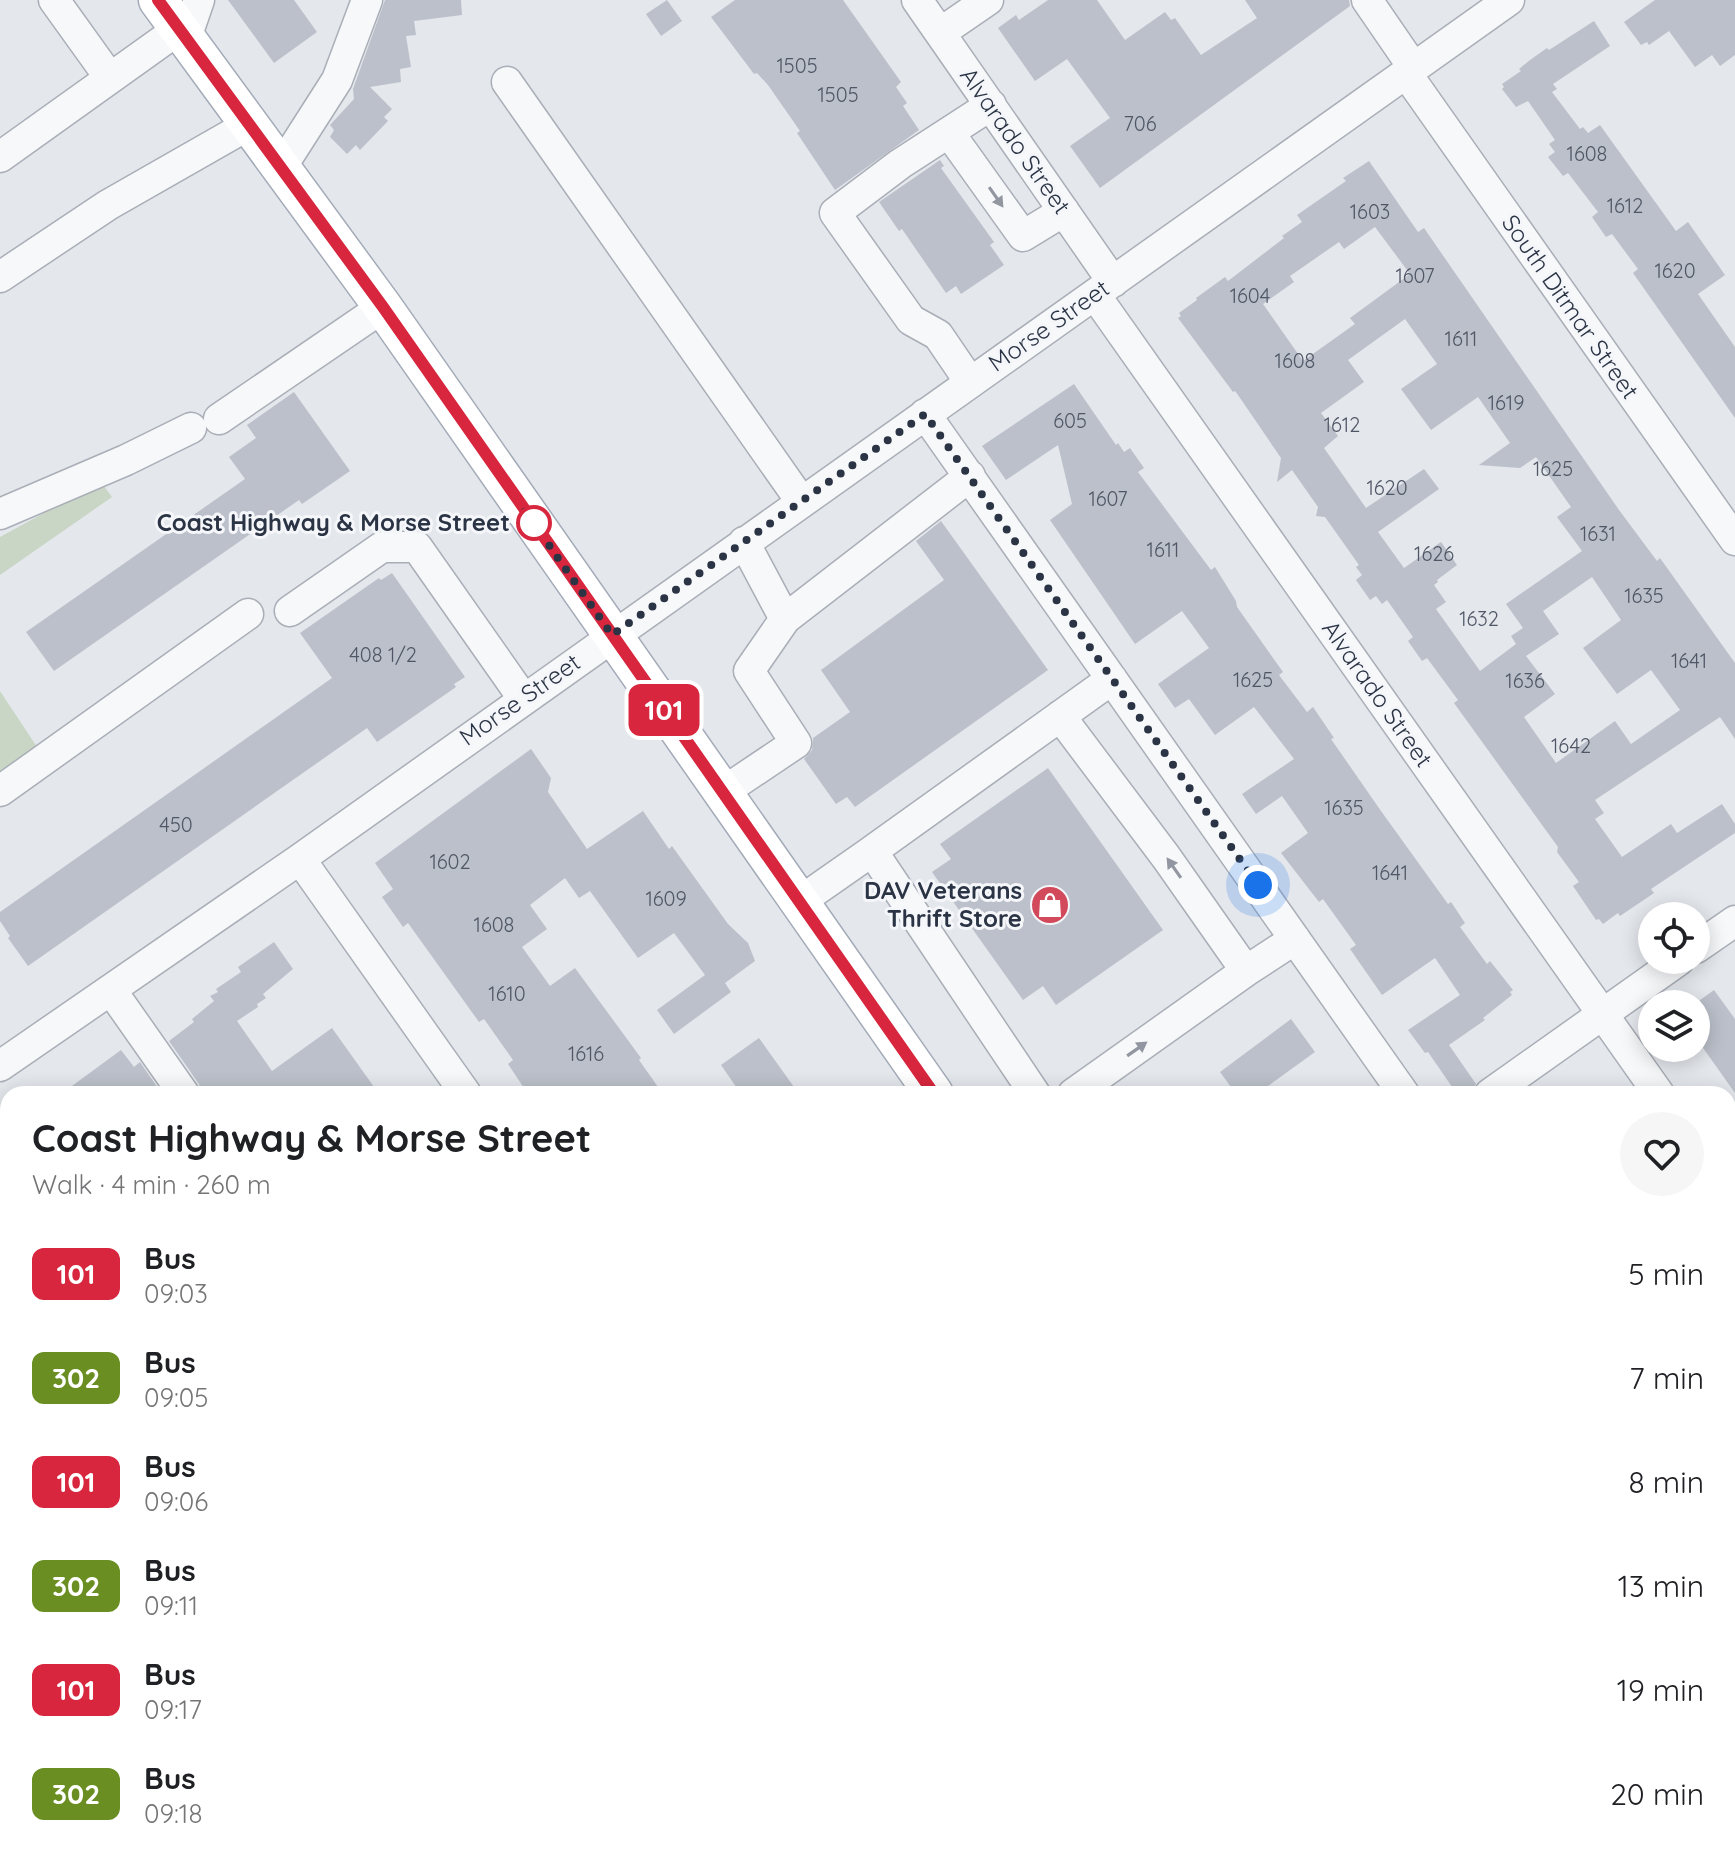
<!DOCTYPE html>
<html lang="en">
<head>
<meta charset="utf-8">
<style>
	:root { --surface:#fff; --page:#f6f6f6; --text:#202124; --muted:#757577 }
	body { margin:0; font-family:Quicksand,sans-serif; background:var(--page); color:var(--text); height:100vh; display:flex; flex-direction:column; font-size:30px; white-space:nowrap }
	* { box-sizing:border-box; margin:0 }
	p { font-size:26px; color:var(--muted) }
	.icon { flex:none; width:44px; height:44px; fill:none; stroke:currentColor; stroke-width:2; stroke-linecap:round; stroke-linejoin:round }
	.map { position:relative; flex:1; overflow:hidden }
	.panel { position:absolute; left:0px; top:1086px; width:1736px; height:776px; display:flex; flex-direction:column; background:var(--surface); border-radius:24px 24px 0 0; box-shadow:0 4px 20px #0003 }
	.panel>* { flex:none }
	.badge { padding:0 16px; border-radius:12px; font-size:28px; line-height:52px }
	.fabs { position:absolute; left:1638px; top:902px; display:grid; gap:16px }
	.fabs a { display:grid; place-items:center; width:72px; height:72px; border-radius:50%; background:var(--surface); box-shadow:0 4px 20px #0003; font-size:40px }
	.you { position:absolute; width:40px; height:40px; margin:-20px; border:6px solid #fff; border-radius:50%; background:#1a73e8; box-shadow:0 0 0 12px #1a73e833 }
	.map>.badge { position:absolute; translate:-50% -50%; box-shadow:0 0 0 4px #fff }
	.round { display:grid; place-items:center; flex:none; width:84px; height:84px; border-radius:42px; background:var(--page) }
	.head { display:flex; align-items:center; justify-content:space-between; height:136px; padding:0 32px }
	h1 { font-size:38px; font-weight:700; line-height:60px }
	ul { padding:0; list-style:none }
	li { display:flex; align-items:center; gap:24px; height:104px; padding:0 32px }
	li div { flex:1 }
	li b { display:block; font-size:30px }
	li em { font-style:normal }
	li .badge { min-width:88px; font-weight:700; text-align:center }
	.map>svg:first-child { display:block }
	.built { fill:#d2d6de }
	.green { fill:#c9d6c5 }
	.building { fill:#bbc0ca; fill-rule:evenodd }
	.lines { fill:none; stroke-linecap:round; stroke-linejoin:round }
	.minor-casing { stroke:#a9aeb7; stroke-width:33 }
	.major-casing { stroke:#a3abb8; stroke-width:41 }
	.path { stroke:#c2c5cb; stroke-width:5; stroke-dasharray:6 6; stroke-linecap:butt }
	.minor { stroke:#f7f8fa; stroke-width:30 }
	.major { stroke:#fff; stroke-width:38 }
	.rail-casing { stroke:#7d8696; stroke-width:9 }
	.rail { stroke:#f4f6f9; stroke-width:6; stroke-dasharray:18; stroke-linecap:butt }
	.oneway { fill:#9196a0 }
	.line-casing { stroke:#fff; stroke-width:18 }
	.line { stroke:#d7263d; stroke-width:12 }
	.walk { stroke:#2b3445; stroke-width:8; stroke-dasharray:0 14.4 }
	.stop-dot { fill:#fff; stroke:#d7263d; stroke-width:4 }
	.labels { text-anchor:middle; stroke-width:6; stroke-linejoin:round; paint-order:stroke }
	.number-label { font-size:20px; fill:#4f5766 }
	.street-label { font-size:24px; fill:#2b3445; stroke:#f4f6f9 }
	.stop-label { font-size:24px; font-weight:bold; fill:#2b3445; stroke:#f4f6f9; text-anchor:end }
	.poi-label { font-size:24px; font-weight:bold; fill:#2b3445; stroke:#f4f6f9; text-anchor:end }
</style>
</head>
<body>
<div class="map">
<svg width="1735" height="1862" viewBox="0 0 1735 1862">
	<rect width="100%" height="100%" fill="#e4e7ec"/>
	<path class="built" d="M1569 1854H1713L1718 1862H1558Z"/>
	<path class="green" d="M101 482 112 497 0 575V537Z
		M0 691 37 747 0 774Z
		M0 1317 8 1329V1535L0 1523Z
		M0 1683 8 1694V1843L0 1832Z
		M16 1854H122L128 1862H22Z
		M232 1854H376L382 1862H238Z"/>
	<path class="building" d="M228 0H294L317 32 274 63Z
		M385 0H461L462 15 414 21 416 35 406 36 411 67 400 69 401 82 370 87 392 109 384 117 388 121 360 150 356 145 347 154 330 137 334 130 330 125 354 99 353 89Z
		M667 0 682 21 661 36 646 14Z
		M735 0H843L901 82 896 87 907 103 903 106 919 130 835 190 797 133 800 131 768 85 757 73 754 74 711 17Z
		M1048 0H1097L1125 40 1165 12 1171 20 1175 18 1201 55 1257 18 1245 0H1349L1350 6 1100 188 1070 146 1110 118 1067 59 1035 81 998 28 1016 15 1019 20Z
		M1655 0H1735V55L1720 66 1712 55 1695 67 1669 31 1649 45 1647 42 1641 45 1624 22Z
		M1594 21 1610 46 1553 84 1557 89 1552 92 1580 129 1583 127 1588 133 1600 125 1676 231 1688 222 1725 275 1698 294 1735 347V418L1633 273 1638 269 1612 234 1606 237 1592 217 1598 212 1568 173 1563 176 1548 157 1555 152 1549 144 1555 140 1528 101 1516 107 1502 89 1504 87 1502 84 1521 71 1519 69 1530 60 1547 48 1549 50Z
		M940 160 944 166 941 168 994 242 990 245 1004 265 961 294 956 286 946 293 902 229 899 231 879 202Z
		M1369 161 1418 232 1424 228 1619 510 1657 561 1660 558 1735 663V739L1720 717 1595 800 1604 813 1595 819 1622 857 1671 824 1677 833 1722 804 1735 824V833L1651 889 1654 893 1620 916 1618 913 1603 924 1599 919 1596 920 1573 886 1579 882 1557 852 1558 847 1454 703 1458 700 1427 658 1422 661 1408 641 1413 637 1387 600 1382 604 1376 596 1370 600 1356 580 1362 575 1356 567 1359 565 1325 517 1316 516 1318 507 1292 470 1277 482 1281 458 1238 395 1235 391 1233 392 1178 318 1181 316 1179 313 1197 300 1196 298 1225 277 1228 281 1284 238 1282 236 1302 222 1297 215 1346 181 1343 178ZM1375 227 1410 274 1350 318 1355 324 1303 361 1263 304 1294 282 1290 276 1339 242 1344 249ZM1405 319 1437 364 1401 389 1431 430 1478 397 1510 443 1479 465 1520 468 1536 457 1571 507 1557 517 1582 551 1506 604 1523 628 1511 636 1516 644 1480 671 1436 609 1446 602 1434 585 1438 582 1437 580 1457 565 1441 542 1404 568 1378 532 1439 489 1424 469 1366 508 1324 448 1338 436 1321 413 1364 382 1348 360ZM1592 577 1621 620 1583 648 1617 694 1651 670 1680 710 1631 744 1615 721 1556 763 1524 717 1555 694 1526 656 1559 634 1543 611Z
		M1074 384 1116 445 1118 443 1124 452 1130 448 1144 468 1138 472 1211 570 1215 567 1236 601 1237 607 1283 672 1279 675 1307 712 1313 707 1334 738 1331 739 1381 811 1448 904 1451 902 1465 923 1460 927 1487 964 1490 961 1513 990 1510 992 1512 995 1483 1018 1485 1020 1449 1045 1476 1084 1471 1094H1457L1428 1052 1425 1053 1408 1030 1460 995 1435 958 1382 995 1350 949 1356 945 1323 899 1319 902 1281 853 1308 833 1282 796 1256 814 1242 794 1294 759 1254 707 1215 735 1189 699 1175 708 1158 684 1209 648 1182 611 1135 644 1050 520 1072 504 1058 445 1006 480 982 446Z
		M294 392 350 471 302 504 299 500 54 671 26 632 245 479 229 457 256 438 247 425Z
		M941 521 1048 670 855 807 847 797 836 804 804 759 812 750 813 738 850 712 821 670 944 580 916 541Z
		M392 573 465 677 454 684 456 687 377 742 367 728 28 966 8 938 10 936 0 921V912L332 678 300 633 379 578 381 580Z
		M531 749 551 778 548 792 587 849 643 811 669 849 672 846 728 924 748 943 755 961 725 983 731 992 674 1034 657 1010 705 975 674 933 638 958 590 891 579 898 565 878 530 905 547 929 522 947 550 986 575 968 641 1058 639 1060 663 1094H528L508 1064 513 1060 484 1019 479 1022 408 923 403 927 382 897 393 889 375 863Z
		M1048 768 1163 930 1056 1005 1043 986 1023 1000 932 872 951 859 940 844Z
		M274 942 293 969 263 994 266 998 257 1004 258 1007 237 1021 272 1071 332 1028 379 1094H202L199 1084 169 1041 194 1022 192 1019 214 1001 210 996 218 992 216 989 241 972 238 967Z
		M1714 990 1735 1019V1093L1696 1038V1003Z
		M1291 1019 1315 1052 1257 1094H1236L1220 1072Z
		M759 1038 799 1094H741L721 1065Z
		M121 1050 134 1067 140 1062 162 1094H61Z"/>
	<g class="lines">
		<defs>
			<path id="minor" d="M54 0 110 78
				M917 0 1113 282
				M1367 0 1413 67
				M940 33 988 0
				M186 38 199 0
				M1406 73 1735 540
				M507 82 801 501
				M950 134 1023 236 1064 211
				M0 157 179 29
				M282 166 337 80 367 0
				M0 277 108 205 250 124
				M1095 295 1659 1094
				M970 382 938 335 911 320 835 213 900 164 991 105
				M925 414 1404 1094
				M219 419 383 307
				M0 514 126 460 191 428
				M744 542 785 619
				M290 611 382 547H417L523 698
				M1060 716 1166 857 1246 971 1073 1094
				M0 791 248 614
				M723 792 796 743 749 671 785 619 970 476
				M300 859 466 1094
				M799 902 872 851
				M1696 948 1735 921
				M1246 971 1295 939
				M111 990 184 1094
				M0 1066 300 859 1509 0
				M1035 1094 872 851 1112 679
				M1490 1094 1679 960
				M1728 1193 1735 1203
				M0 1269 8 1280
				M1728 1559 1735 1569
				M420 1854 425 1862
				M721 1854 727 1862
				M1004 1854 1010 1862"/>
			<path id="major" d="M158 0 383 307 934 1094
				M1472 1854 1478 1862"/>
		</defs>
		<use href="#minor" class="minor-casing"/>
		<use href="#major" class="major-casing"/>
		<path class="path" d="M0 1834 8 1846
			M14 1854 20 1862"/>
		<use href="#minor" class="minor"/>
		<use href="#major" class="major"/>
		<defs>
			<path id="rail" d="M0 1583 8 1594
				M0 1630 8 1642
				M158 1854 164 1862
				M192 1854 198 1862"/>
		</defs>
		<use href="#rail" class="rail-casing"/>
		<use href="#rail" class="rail"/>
	</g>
	<defs><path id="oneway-solid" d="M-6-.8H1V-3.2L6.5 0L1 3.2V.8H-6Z" transform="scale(2)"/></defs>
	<g class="oneway">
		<use href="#oneway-solid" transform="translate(996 197) rotate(55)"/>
		<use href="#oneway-solid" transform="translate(1174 868) rotate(-125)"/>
		<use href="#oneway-solid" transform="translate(1137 1049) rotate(-35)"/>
	</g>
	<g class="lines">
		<defs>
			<path id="line" d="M158 0 383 307 934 1094"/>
		</defs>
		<use href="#line" class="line-casing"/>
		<use href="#line" class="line"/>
		<path class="walk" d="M534 523 525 511 612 635 925 414 1258 885"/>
	</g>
	<defs>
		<symbol id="shop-disc" viewBox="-11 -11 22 22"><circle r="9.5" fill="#d1495b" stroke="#f4f6f9"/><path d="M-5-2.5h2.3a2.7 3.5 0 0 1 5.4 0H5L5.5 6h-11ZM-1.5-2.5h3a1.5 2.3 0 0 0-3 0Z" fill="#fff"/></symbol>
	</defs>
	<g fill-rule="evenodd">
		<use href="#shop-disc" x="1028" y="883" width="44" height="44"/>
	</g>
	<circle class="stop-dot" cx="534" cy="523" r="16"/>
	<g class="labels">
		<g class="number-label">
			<text x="797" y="73">1505</text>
			<text x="838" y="102">1505</text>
			<text x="1140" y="131">706</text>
			<text x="1587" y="161">1608</text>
			<text x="1625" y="213">1612</text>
			<text x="1370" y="219">1603</text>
			<text x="1675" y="278">1620</text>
			<text x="1415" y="283">1607</text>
			<text x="1250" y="303">1604</text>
			<text x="1461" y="346">1611</text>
			<text x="1295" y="368">1608</text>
			<text x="1506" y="410">1619</text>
			<text x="1070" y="428">605</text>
			<text x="1342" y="432">1612</text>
			<text x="1553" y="476">1625</text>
			<text x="1387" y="495">1620</text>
			<text x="1108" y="506">1607</text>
			<text x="1598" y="541">1631</text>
			<text x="1163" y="557">1611</text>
			<text x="1434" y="561">1626</text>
			<text x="1644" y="603">1635</text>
			<text x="1479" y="626">1632</text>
			<text x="383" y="662">408 1/2</text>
			<text x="1689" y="668">1641</text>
			<text x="1253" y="687">1625</text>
			<text x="1525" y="688">1636</text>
			<text x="1571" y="753">1642</text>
			<text x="1344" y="815">1635</text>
			<text x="176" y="832">450</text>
			<text x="450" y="869">1602</text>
			<text x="1390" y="880">1641</text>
			<text x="666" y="906">1609</text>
			<text x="494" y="932">1608</text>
			<text x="507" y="1001">1610</text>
			<text x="586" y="1061">1616</text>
		</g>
		<g class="street-label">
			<text transform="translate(1015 141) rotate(55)" y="8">Alvarado Street</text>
			<text transform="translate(1570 307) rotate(55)" y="8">South Ditmar Street</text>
			<text transform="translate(1049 326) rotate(-35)" y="8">Morse Street</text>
			<text transform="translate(1377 694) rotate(55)" y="8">Alvarado Street</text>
			<text transform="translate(520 700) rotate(-35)" y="8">Morse Street</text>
		</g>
		<g class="stop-label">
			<text x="510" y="531">Coast Highway &amp; Morse Street</text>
		</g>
		<g class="poi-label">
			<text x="1022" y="899">DAV Veterans<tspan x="1022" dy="28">Thrift Store</tspan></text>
		</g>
	</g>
</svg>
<div class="fabs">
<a><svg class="icon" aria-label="locate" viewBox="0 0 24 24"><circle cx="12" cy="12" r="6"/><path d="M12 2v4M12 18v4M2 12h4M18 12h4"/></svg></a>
<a><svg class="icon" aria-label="layers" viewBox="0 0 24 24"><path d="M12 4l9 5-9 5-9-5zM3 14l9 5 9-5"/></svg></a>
</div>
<div class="you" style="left:1258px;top:885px"></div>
<b class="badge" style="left:664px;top:710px;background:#d7263d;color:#fff">101</b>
<section class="panel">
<div class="head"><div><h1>Coast Highway &amp; Morse Street</h1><p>Walk · 4 min · 260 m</p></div><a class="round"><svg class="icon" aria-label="heart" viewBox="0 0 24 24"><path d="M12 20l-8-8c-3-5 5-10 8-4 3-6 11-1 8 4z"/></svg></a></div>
<ul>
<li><span class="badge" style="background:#d7263d;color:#fff">101</span><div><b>Bus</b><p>09:03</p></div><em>5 min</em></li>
<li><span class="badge" style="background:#6b8e23;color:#fff">302</span><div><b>Bus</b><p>09:05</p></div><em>7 min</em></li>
<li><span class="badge" style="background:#d7263d;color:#fff">101</span><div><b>Bus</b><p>09:06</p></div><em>8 min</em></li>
<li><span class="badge" style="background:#6b8e23;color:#fff">302</span><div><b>Bus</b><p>09:11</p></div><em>13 min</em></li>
<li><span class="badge" style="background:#d7263d;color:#fff">101</span><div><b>Bus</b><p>09:17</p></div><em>19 min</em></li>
<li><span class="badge" style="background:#6b8e23;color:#fff">302</span><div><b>Bus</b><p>09:18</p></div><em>20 min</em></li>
</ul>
</section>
</div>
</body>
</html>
